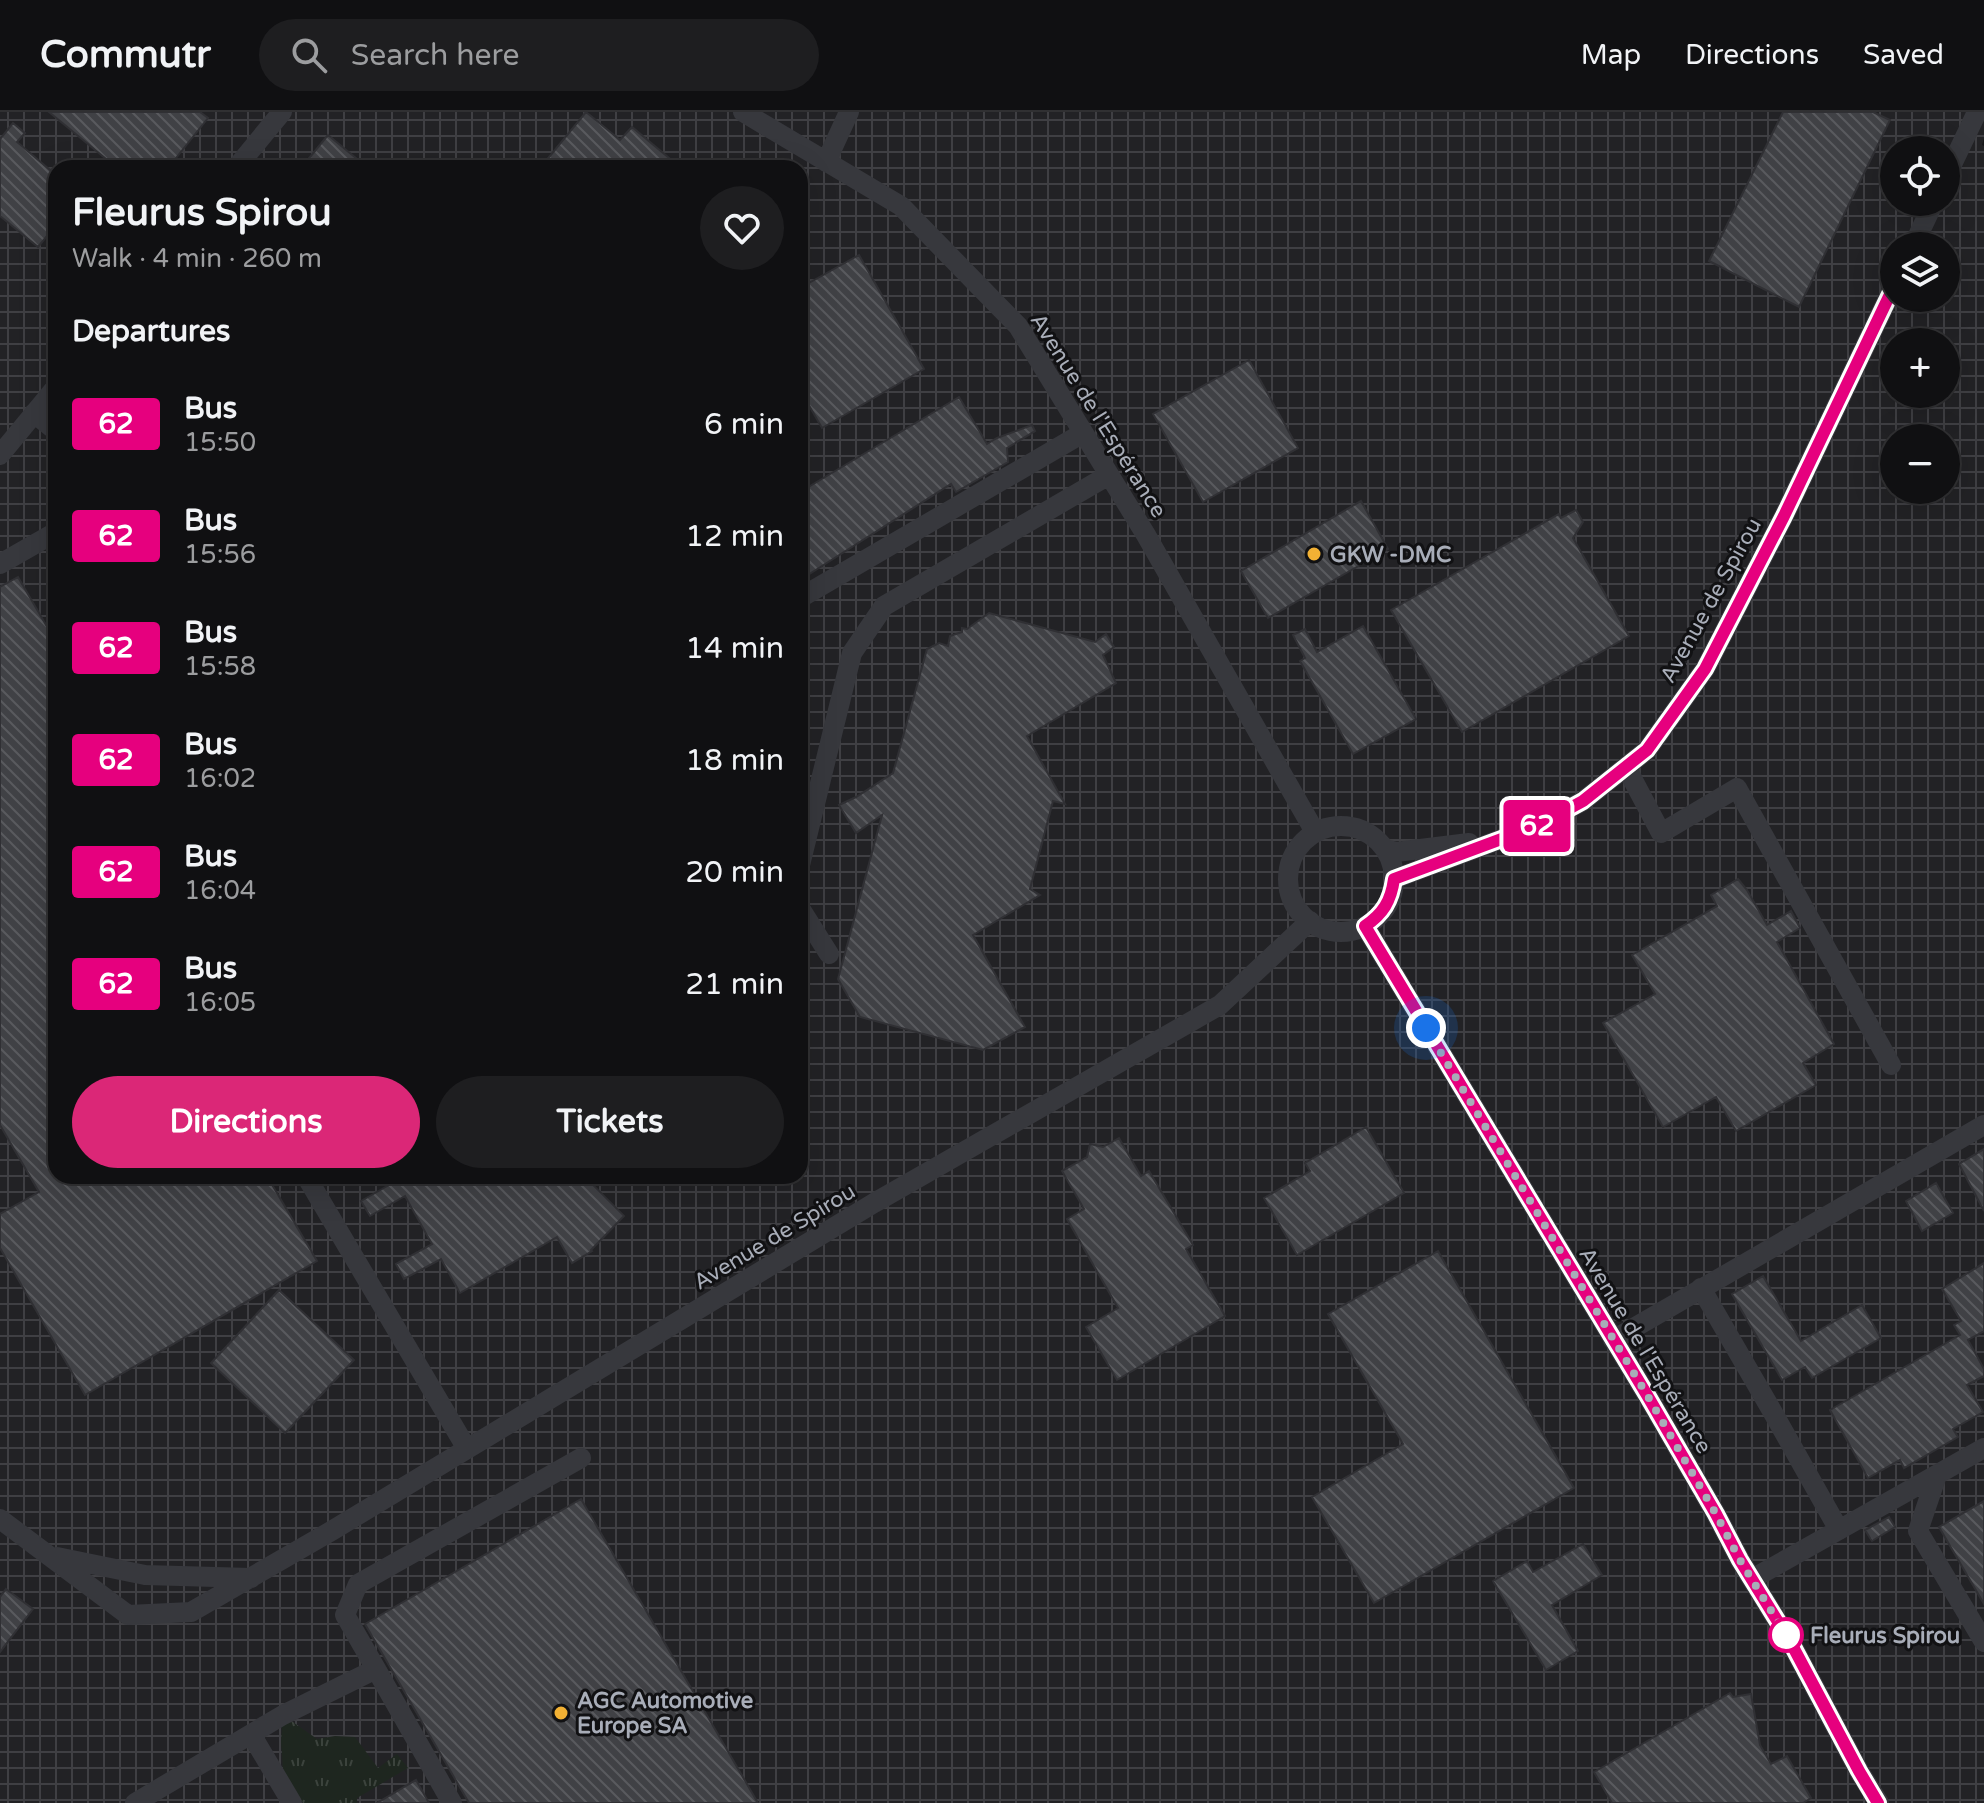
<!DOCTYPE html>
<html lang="en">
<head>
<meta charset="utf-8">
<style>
	:root { --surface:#101012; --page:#1e1e20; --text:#f1f3f6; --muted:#9c9d9f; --line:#303032; --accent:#db2777 }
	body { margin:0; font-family:"Varela Round",sans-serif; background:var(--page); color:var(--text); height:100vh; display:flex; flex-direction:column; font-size:30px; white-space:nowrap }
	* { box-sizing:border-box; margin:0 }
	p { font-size:26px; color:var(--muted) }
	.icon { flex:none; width:44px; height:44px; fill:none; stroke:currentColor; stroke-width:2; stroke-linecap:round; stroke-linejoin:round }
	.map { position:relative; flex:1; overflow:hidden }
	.side { position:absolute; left:48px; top:48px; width:760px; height:1024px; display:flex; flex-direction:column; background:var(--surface); border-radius:24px; box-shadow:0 8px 32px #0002,0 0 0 2px var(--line) }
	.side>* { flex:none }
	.badge { padding:0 16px; border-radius:6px; font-size:28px; line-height:52px }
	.buttons { position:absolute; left:1880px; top:24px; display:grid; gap:16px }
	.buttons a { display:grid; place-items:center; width:80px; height:80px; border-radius:50%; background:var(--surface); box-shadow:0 8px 32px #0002,0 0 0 2px var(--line); font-size:40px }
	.you { position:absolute; width:40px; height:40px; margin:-20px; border:6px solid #fff; border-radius:50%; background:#1a73e8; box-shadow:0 0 0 12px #1a73e833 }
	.map>.badge { position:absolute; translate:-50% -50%; box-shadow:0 0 0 4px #fff }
	h2 { padding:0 24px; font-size:30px; line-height:72px }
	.round { display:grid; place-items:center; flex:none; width:84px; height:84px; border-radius:42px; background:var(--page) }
	.head { display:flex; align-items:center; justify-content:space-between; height:136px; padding:0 24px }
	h1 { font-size:38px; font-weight:700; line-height:60px }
	.cta { display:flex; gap:16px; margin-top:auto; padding:16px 24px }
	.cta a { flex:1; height:92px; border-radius:48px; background:var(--accent); color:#fff; font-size:32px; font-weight:700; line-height:92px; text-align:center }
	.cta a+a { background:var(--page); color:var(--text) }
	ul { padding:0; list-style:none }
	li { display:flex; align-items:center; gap:24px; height:112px; padding:0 24px }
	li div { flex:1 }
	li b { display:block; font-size:30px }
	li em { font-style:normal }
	li .badge { min-width:88px; font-weight:700; text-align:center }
	header { display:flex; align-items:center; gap:48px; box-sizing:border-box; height:112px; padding:0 40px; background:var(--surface); border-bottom:2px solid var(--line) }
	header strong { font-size:38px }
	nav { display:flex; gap:44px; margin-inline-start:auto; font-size:28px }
	.search { width:560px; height:72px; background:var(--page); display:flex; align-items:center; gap:20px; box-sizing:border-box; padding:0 28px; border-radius:44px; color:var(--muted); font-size:30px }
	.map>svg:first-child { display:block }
	.industrial { fill:url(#industrial-grid); fill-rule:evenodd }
	.grass { fill:url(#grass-tufts) }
	.building { fill:url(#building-back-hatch); stroke:#303034; stroke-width:2 }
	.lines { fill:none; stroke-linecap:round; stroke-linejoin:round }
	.minor { stroke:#37383d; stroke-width:20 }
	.line-casing { stroke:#fff; stroke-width:18 }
	.line { stroke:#e6007e; stroke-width:12 }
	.walk { stroke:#a8adb8; stroke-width:8; stroke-dasharray:0 14.4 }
	.poi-dot { fill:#f2b134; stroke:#111113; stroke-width:3 }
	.stop-dot { fill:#fff; stroke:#e6007e; stroke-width:4 }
	.labels { text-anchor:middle; stroke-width:6; stroke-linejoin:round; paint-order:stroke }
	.street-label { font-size:22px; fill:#a8adb8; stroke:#111113 }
	.poi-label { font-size:22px; font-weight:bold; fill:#a8adb8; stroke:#111113; text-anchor:start }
	.stop-label { font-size:22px; font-weight:bold; fill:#a8adb8; stroke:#111113; text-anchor:start }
</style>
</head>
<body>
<header>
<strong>Commutr</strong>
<div class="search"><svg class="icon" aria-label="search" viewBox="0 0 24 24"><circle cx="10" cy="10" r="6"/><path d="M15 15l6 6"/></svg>Search here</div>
<nav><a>Map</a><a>Directions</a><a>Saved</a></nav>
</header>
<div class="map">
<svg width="1984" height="1691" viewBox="0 0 1984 1691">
	<defs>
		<pattern id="industrial-grid" width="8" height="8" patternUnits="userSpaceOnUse" patternTransform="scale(2)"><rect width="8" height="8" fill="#222225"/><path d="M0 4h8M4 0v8" fill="none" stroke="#3f3f43"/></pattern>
		<pattern id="grass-tufts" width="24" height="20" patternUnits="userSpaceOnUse" patternTransform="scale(2)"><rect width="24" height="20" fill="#1e261f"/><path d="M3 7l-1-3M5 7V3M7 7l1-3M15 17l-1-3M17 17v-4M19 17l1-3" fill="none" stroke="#3c433d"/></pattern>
		<pattern id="building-back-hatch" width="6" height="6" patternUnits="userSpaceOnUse" patternTransform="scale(2)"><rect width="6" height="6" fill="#404145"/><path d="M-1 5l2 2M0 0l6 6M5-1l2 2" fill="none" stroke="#595a5e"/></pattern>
	</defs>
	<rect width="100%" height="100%" fill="#161618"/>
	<path class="industrial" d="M0 0H1984V26L1982 33 1984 34V1691H0ZM1894 38H1946V90H1894ZM56 56H800V1064H56ZM1894 134H1946V186H1894ZM1894 230H1946V282H1894ZM1894 326H1946V378H1894Z"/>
	<path class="grass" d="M283 1603 317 1627 335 1624 355 1625 378 1656 397 1642 408 1656 357 1686V1691H303L283 1658 281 1629Z"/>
	<path class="building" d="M49 0H200L208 6 168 56H117Z
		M586 0 620 28 632 15 681 56H540Z
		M1783 0H1873L1890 8 1799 195 1709 149Z
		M13 11 25 21 17 30 56 63V113L38 135 0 104V27Z
		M328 23 368 56H301Z
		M859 143 924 257 822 316 800 278V176Z
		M1249 248 1298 336 1203 390 1153 302Z
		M959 285 987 332 997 326 1032 313 1035 319 1007 336 1008 350 956 380 951 372 800 468V380Z
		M1361 389 1388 437 1268 506 1241 459Z
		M1576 398 1583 410 1573 426 1629 524 1462 620 1391 498 1559 402 1561 406Z
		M18 465 56 530V1064H267L317 1149 85 1283 0 1136V1102L39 1080 0 1013V475Z
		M989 501 1095 530 1106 522 1114 535 1103 543 1116 571 1027 624 1065 692 1053 689 1030 777 1040 783 973 823 1025 915 983 938 860 905 838 867 882 703 856 721 839 693 856 685 893 661 927 537 939 531 948 534 950 524 962 520V516L967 517Z
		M1363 514 1416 607 1353 642 1300 549 1305 546 1293 523 1305 517 1317 540Z
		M1738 767 1747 778 1767 813 1791 799 1800 816 1777 830 1834 932 1803 951 1816 973 1736 1019 1716 985 1663 1015 1603 911 1655 882 1632 843 1717 794 1711 783Z
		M1366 1015 1404 1081 1297 1143 1264 1086 1310 1059 1305 1051Z
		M1119 1026 1141 1064 1149 1059 1193 1133 1186 1137 1225 1204 1117 1268 1086 1215 1118 1196 1067 1107 1084 1097 1062 1059 1087 1045 1090 1032 1103 1035Z
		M1984 1037V1099L1959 1052Z
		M393 1064H584L624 1104 591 1138 592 1139 572 1151 557 1125 460 1181 441 1147 404 1167 396 1152 432 1132 405 1084 370 1104 361 1089 396 1069Z
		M1936 1071 1953 1101 1922 1119 1906 1089Z
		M1438 1139 1574 1376 1374 1491 1312 1385 1403 1332 1328 1202Z
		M1984 1151V1219L1968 1228 1984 1257V1264L1967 1273 1983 1300 1953 1317 1958 1325 1904 1356 1900 1348 1868 1366 1830 1298 1960 1223 1954 1213 1961 1209 1942 1177Z
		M1763 1164 1801 1229 1862 1193 1881 1226 1812 1266 1805 1255 1782 1268 1732 1182Z
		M279 1178 354 1248 285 1321 211 1251Z
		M581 1387 758 1691H469L365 1512Z
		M1984 1389V1492L1939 1415Z
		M1889 1405 1895 1415 1872 1429 1865 1418Z
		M1583 1432 1602 1463 1552 1493 1578 1539 1546 1558 1493 1469 1527 1449 1533 1460Z
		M6 1477 33 1497 0 1540V1485Z
		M1730 1581 1733 1585 1751 1582 1760 1633 1771 1652 1787 1644 1811 1686 1803 1691H1612L1594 1660Z
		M416 1668 429 1691H377Z"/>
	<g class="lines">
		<path class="minor" d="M743 0 901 94 1018 214 1146 423 1315 720
			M826 50 849 0
			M236 56 282 0
			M1946 65 1977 0
			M1913 134 1934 90
			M34 301 56 319
			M0 343 56 275
			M0 452 56 420
			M800 486 1083 321
			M1626 655 1661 721 1737 676 1891 953
			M1288 767a53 53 0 1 1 106 0a53 53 0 1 1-106 0Z
			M1386 737 1396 740 1469 731
			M800 753 852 541 884 494 1109 363
			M1394 767 1539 713 1583 689 1647 638 1705 557 1784 404 1894 174
			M800 796 829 842
			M1365 814 1647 1283 1716 1402 1740 1448 1791 1531 1859 1659 1879 1691
			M306 1064 467 1337
			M1701 1176 1772 1299 1839 1418
			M1613 1228 1984 1013
			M1937 1363 1918 1419 1984 1530
			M0 1407 128 1503 191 1500 333 1418 874 1091 1220 893 1310 809
			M57 1445 145 1463 251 1466
			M1752 1467 1984 1336
			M376 1557 345 1503 358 1472 581 1346
			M251 1622 292 1691
			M135 1691 283 1603 376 1557 452 1691"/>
	</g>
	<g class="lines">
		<defs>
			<path id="line" d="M1878 1691 1859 1659 1791 1531 1740 1448 1716 1402 1647 1283 1365 814C1383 802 1391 789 1394 767L1539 713 1583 689 1647 638 1705 557 1784 404 1894 174"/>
		</defs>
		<use href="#line" class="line-casing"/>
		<use href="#line" class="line"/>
		<path class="walk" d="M1426 916 1647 1283 1716 1402 1740 1448 1791 1531 1786 1523"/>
	</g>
	<g class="poi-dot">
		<circle cx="1314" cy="442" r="8"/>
		<circle cx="561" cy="1601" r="8"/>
	</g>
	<circle class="stop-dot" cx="1786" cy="1523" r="16"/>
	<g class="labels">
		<g class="street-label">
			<text transform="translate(1099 303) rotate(58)" y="8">Avenue de l'Espérance</text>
			<text transform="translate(1710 488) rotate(-61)" y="8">Avenue de Spirou</text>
			<text transform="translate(774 1124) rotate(-31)" y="8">Avenue de Spirou</text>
			<text transform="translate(1646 1238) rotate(59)" y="8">Avenue de l'Espérance</text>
		</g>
		<g class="poi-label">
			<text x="1330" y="450">GKW -DMC</text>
			<text x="577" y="1596">AGC Automotive<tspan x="577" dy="25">Europe SA</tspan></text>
		</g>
		<g class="stop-label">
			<text x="1810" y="1531">Fleurus Spirou</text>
		</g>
	</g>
</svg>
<div class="buttons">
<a><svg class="icon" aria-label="locate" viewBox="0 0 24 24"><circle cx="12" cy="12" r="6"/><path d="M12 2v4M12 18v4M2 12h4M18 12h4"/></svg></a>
<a><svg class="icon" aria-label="layers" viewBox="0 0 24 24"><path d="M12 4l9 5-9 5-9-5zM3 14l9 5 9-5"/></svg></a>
<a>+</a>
<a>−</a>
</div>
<div class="you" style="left:1426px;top:916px"></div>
<b class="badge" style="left:1537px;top:714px;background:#e6007e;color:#fff">62</b>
<section class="side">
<div class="head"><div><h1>Fleurus Spirou</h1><p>Walk · 4 min · 260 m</p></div><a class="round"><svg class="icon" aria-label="heart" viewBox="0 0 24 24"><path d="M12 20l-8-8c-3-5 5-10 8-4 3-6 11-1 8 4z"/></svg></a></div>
<h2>Departures</h2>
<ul>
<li><span class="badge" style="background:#e6007e;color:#fff">62</span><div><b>Bus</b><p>15:50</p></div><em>6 min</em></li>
<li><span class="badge" style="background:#e6007e;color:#fff">62</span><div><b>Bus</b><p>15:56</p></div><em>12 min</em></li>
<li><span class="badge" style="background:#e6007e;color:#fff">62</span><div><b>Bus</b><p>15:58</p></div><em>14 min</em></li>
<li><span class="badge" style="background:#e6007e;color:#fff">62</span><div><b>Bus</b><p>16:02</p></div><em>18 min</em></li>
<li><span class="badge" style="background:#e6007e;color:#fff">62</span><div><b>Bus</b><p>16:04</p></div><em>20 min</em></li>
<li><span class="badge" style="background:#e6007e;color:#fff">62</span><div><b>Bus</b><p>16:05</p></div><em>21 min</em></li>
</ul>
<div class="cta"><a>Directions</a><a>Tickets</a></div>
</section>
</div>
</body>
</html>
